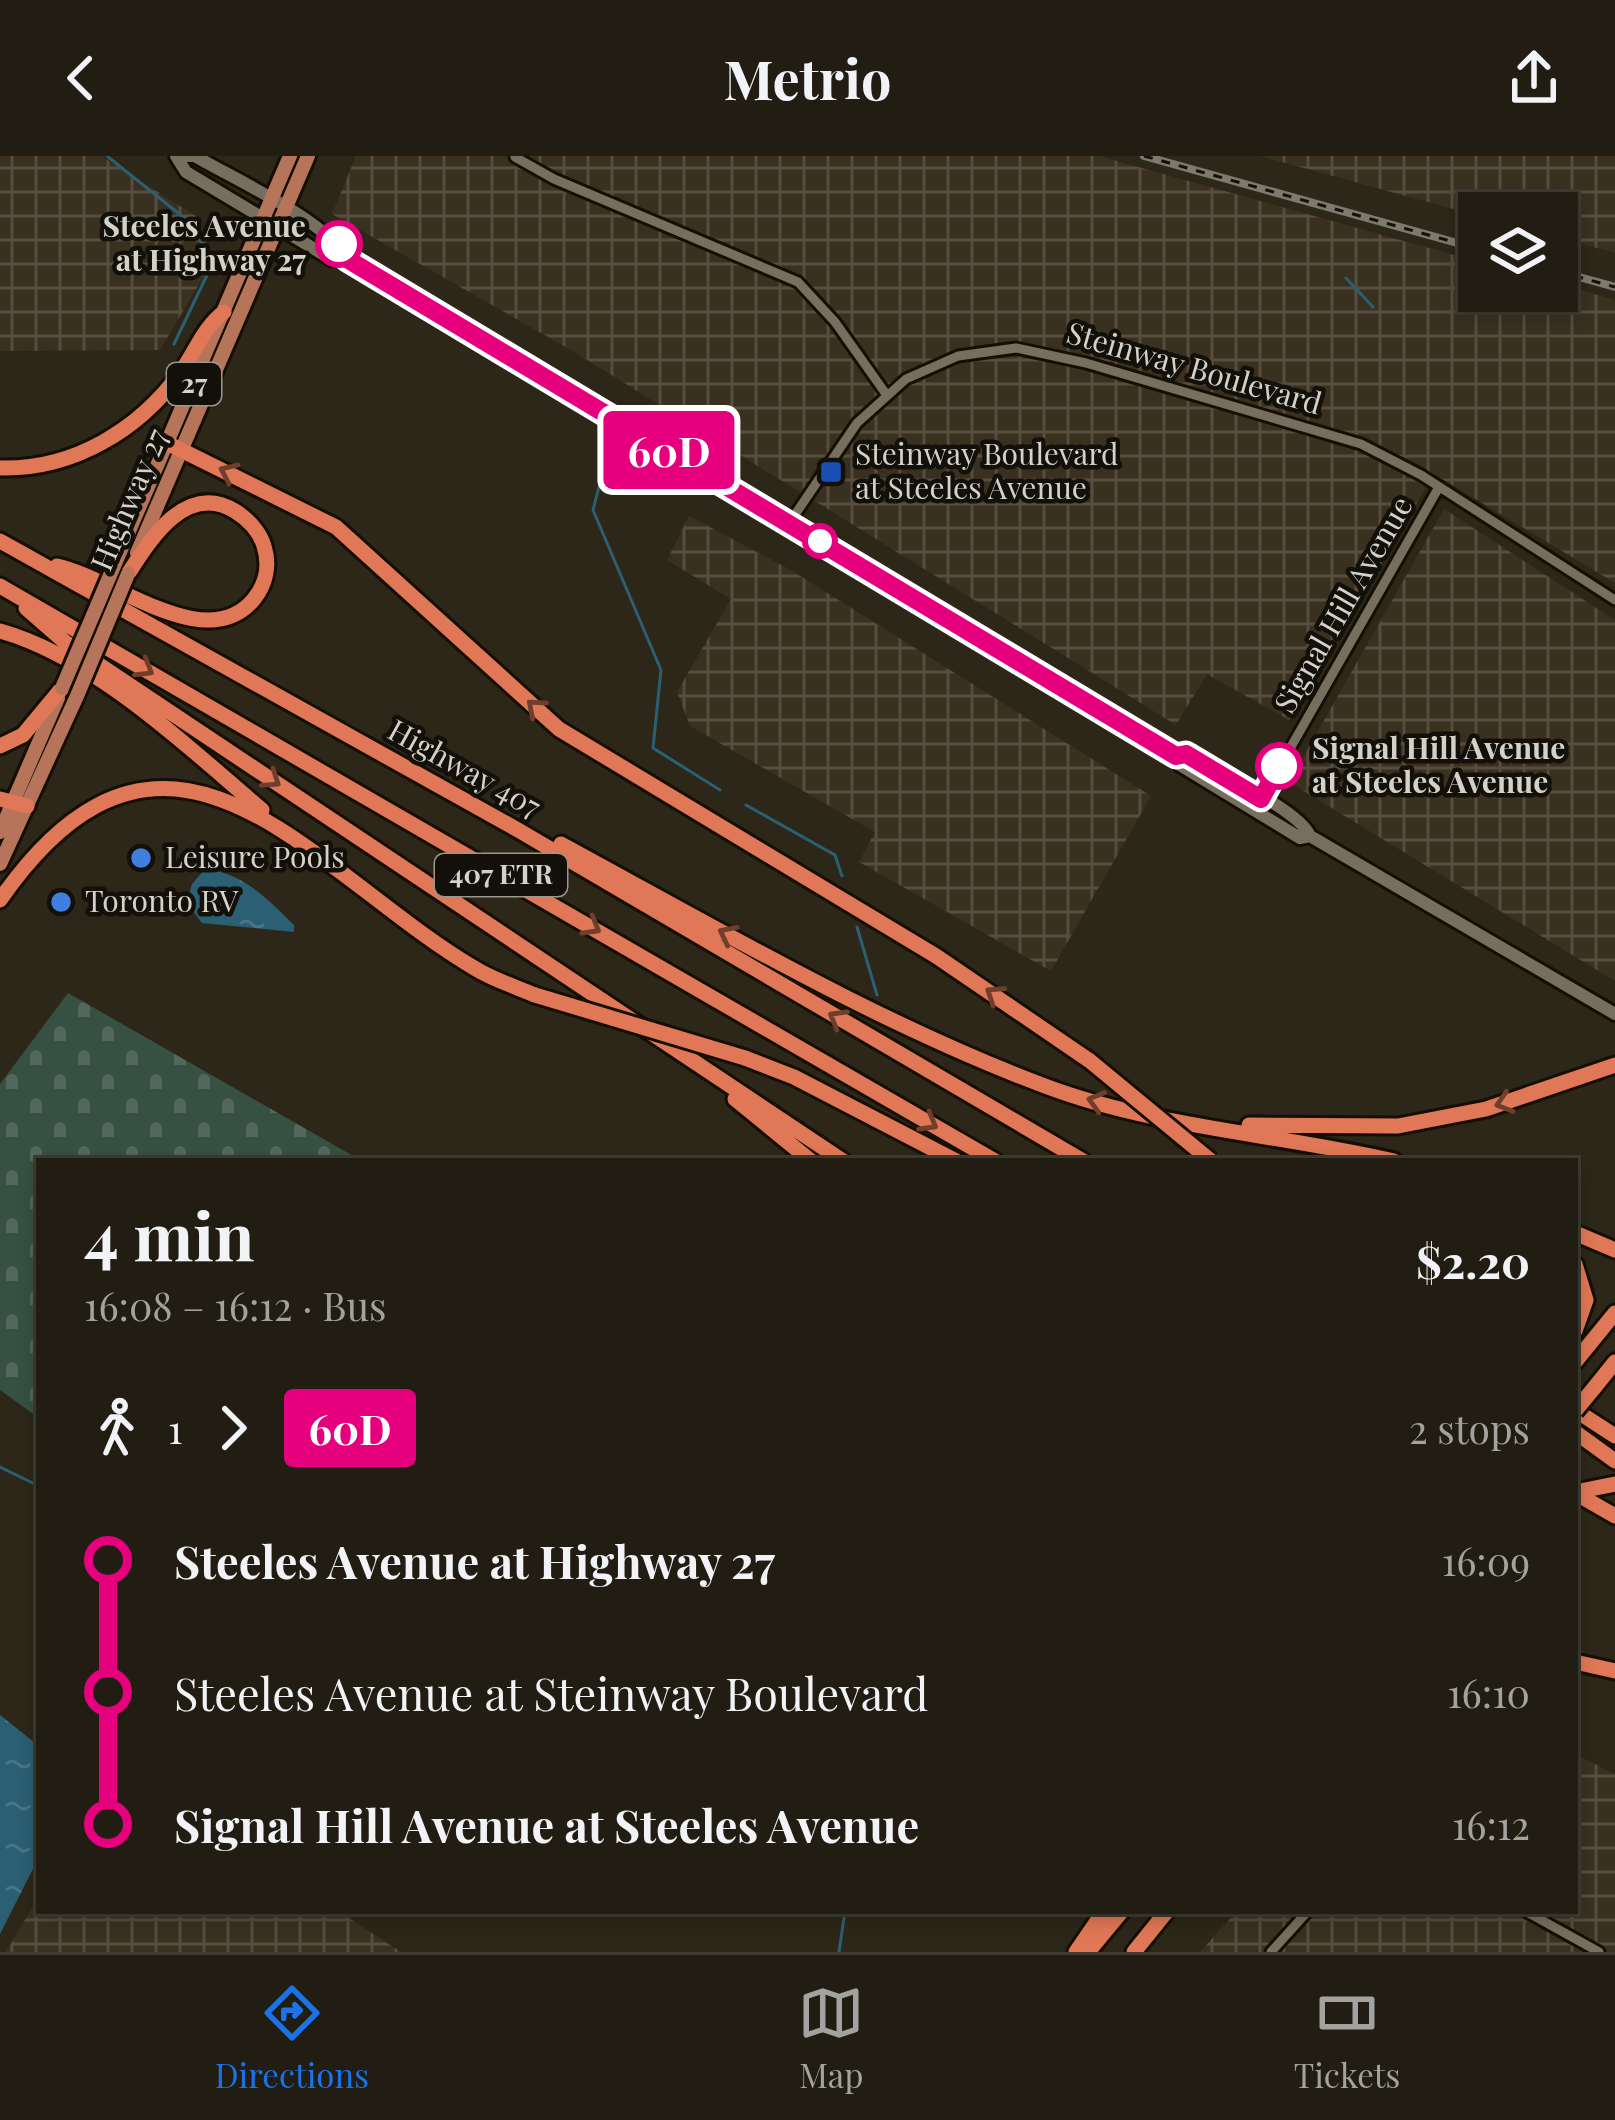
<!DOCTYPE html>
<html lang="en">
<head>
<meta charset="utf-8">
<style>
	:root { --surface:#211d12; --page:#29261b; --text:#f1f3f6; --muted:#a2a29f; --line:#3e3b32; --accent:#1a73e8 }
	body { margin:0; font-family:"Playfair Display",serif; background:var(--page); color:var(--text); height:100vh; display:flex; flex-direction:column; font-size:45px; white-space:nowrap }
	* { box-sizing:border-box; margin:0 }
	p { font-size:39px; color:var(--muted) }
	.icon { flex:none; width:66px; height:66px; fill:none; stroke:currentColor; stroke-width:2; stroke-linecap:round; stroke-linejoin:round }
	.map { position:relative; flex:1; overflow:hidden }
	.details { position:absolute; left:36px; top:1002px; width:1542px; height:756px; display:flex; flex-direction:column; background:var(--surface); border-radius:0px; box-shadow:0 6px 18px #0003,0 0 0 3px var(--line) }
	.details>* { flex:none }
	.badge { padding:0 24px; border-radius:9px; font-size:42px; line-height:78px }
	.buttons { position:absolute; left:1458px; top:36px; display:grid; gap:24px }
	.buttons a { display:grid; place-items:center; width:120px; height:120px; border-radius:0px; background:var(--surface); box-shadow:0 6px 18px #0003,0 0 0 3px var(--line); font-size:60px }
	.map>.badge { position:absolute; translate:-50% -50%; box-shadow:0 0 0 6px #fff }
	.legs { display:flex; align-items:center; gap:18px; height:132px; padding:0 48px; font-size:39px }
	.legs p { margin-inline-start:auto }
	.headline { display:flex; align-items:center; justify-content:space-between; height:204px; padding:0 48px }
	h1 { font-size:66px; font-weight:700; line-height:90px }
	ul { padding:0 48px; list-style:none }
	li { display:flex; align-items:center; gap:42px; height:132px; font-size:45px }
	li i { display:grid; place-items:center; width:18px; height:100%; margin:0 15px; background:currentColor }
	li i::after { content:''; width:30px; height:30px; margin:-15px; border:9px solid; border-radius:50%; background:var(--surface) }
	li p { margin-inline-start:auto }
	li:first-child i { background:linear-gradient(#0000 50%,currentColor 0) }
	li:last-child i { background:linear-gradient(currentColor 50%,#0000 0) }
	header { display:flex; justify-content:space-between; align-items:center; height:156px; padding:0 48px; background:var(--surface); font-size:54px; font-weight:700 }
	.menu { display:flex; justify-content:space-around; align-items:center; height:168px; border-top:3px solid var(--line); background:var(--surface); font-size:33px; color:var(--muted) }
	.menu a { display:grid; justify-items:center; gap:6px }
	.menu .current { color:var(--accent) }
	.map>svg:first-child { display:block }
	.industrial { fill:url(#industrial-grid) }
	.cemetery { fill:url(#cemetery-stones) }
	.water { fill:url(#water-ripples) }
	.lines { fill:none; stroke-linecap:round; stroke-linejoin:round }
	.stream { stroke:#2b5f73; stroke-width:3 }
	.minor-casing { stroke:#150f03; stroke-width:15 }
	.secondary-casing { stroke:#150f03; stroke-width:18 }
	.primary-casing { stroke:#150f03; stroke-width:20 }
	.motorway-casing { stroke:#150f03; stroke-width:21 }
	.minor { stroke:#766f5f; stroke-width:9 }
	.secondary { stroke:#766f5f; stroke-width:12 }
	.primary { stroke:#b6745a; stroke-width:14 }
	.motorway { stroke:#e07756; stroke-width:15 }
	.rail-casing { stroke:#7d796d; stroke-width:8 }
	.rail { stroke:#121009; stroke-width:3; stroke-dasharray:9; stroke-linecap:butt }
	.primary-bridge-casing { stroke:#150f03; stroke-width:20; stroke-linecap:butt }
	.motorway-bridge-casing { stroke:#150f03; stroke-width:21; stroke-linecap:butt }
	.primary-bridge { stroke:#b6745a; stroke-width:14 }
	.motorway-bridge { stroke:#e07756; stroke-width:15 }
	.oneway { stroke:#6f3e2c }
	.line-1-casing { stroke:#fff; stroke-width:27 }
	.line-1 { stroke:#e6007e; stroke-width:18 }
	.stop-1-dot { fill:#fff; stroke:#e6007e; stroke-width:6 }
	.transit-dot { fill:#1a4fb4; stroke:#121009; stroke-width:4.5 }
	.shop-dot { fill:#3f7fe0; stroke:#121009; stroke-width:4.5 }
	.labels { text-anchor:middle; stroke-width:9; stroke-linejoin:round; paint-order:stroke }
	.shield { fill:#121009; stroke:#9a978f; stroke-width:3 }
	.shield-label { font-size:27px; font-weight:bold; fill:#d4d1c8 }
	.stop-label { font-size:30px; font-weight:bold; fill:#d4d1c8; stroke:#121009; text-anchor:end }
	.street-label { font-size:30px; fill:#d4d1c8; stroke:#121009 }
	.poi-label { font-size:30px; fill:#d4d1c8; stroke:#121009; text-anchor:start }
</style>
</head>
<body>
<header><svg class="icon" aria-label="back" viewBox="0 0 24 24"><path d="M15 5l-7 7 7 7"/></svg>Metrio<svg class="icon" aria-label="share" viewBox="0 0 24 24"><path d="M12 15V3M7 8l5-5 5 5M5 13v7h14v-7"/></svg></header>
<div class="map">
<svg width="1615" height="1796" viewBox="0 0 1615 1796">
	<defs>
		<pattern id="industrial-grid" width="8" height="8" patternUnits="userSpaceOnUse" patternTransform="scale(3)"><rect width="8" height="8" fill="#3a3020"/><path d="M0 4h8M4 0v8" fill="none" stroke="#564d3f"/></pattern>
		<pattern id="cemetery-stones" width="16" height="16" patternUnits="userSpaceOnUse" patternTransform="scale(3)"><rect width="16" height="16" fill="#365042"/><path d="M2 7V4a2 2 0 0 1 4 0v3zM10 15v-3a2 2 0 0 1 4 0v3z" fill="#52685c"/></pattern>
		<pattern id="water-ripples" width="26" height="14" patternUnits="userSpaceOnUse" patternTransform="scale(3)"><rect width="26" height="14" fill="#2b5f73"/><path d="M2 4q2-2 4 0t4 0M15 11q2-2 4 0t4 0" fill="none" stroke="#497585"/></pattern>
	</defs>
	<rect width="100%" height="100%" fill="#2c2718"/>
	<path class="industrial" d="M0 0H101L196 60 214 103 160 194 0 195Z
		M356 0H1099L1479 106V135H1557V127L1615 144V427L1434 318 1289 564 1207 518 1176 569 571 194 332 58Z
		M1260 0H1615V97L1557 81V57L1479 60Z
		M1444 353 1615 464V825L1289 626Z
		M689 360 789 413 1151 640 1051 815 859 706 875 676 690 570 677 536 731 443 667 404Z
		M1575 1598 1615 1618V1796H1200L1237 1755H1575Z
		M39 1740V1755H338L401 1796H6Z"/>
	<path class="cemetery" d="M68 837 362 1005H39V1262L0 1234V928Z"/>
	<path class="water" d="M205 713C244 717 267 743 294 769V776L202 767 187 747 192 728Z
		M0 1559 39 1590V1701L0 1778Z"/>
	<g class="lines">
		<path class="stream" d="M107 0 198 73 208 117 174 188
			M1346 122 1373 151
			M609 292 593 354 661 514 653 592 720 634
			M746 649 835 699 842 720
			M857 771 877 839
			M0 1311 39 1330
			M839 1796 845 1755"/>
		<defs>
			<path id="minor" d="M515 1 554 23 798 126 835 166 886 238
				M790 366 857 267 906 223 958 200 1016 192 1086 207 1361 288 1421 319 1615 444
				M1255 654 1439 331
				M1525 1755 1599 1796
				M1271 1796 1308 1755"/>
			<path id="secondary" d="M176 0 186 16 331 103H347L1176 600 1180 609 1300 682 1310 680 1615 858
				M184 0H195C234 23 327 65 347 103
				M1176 600 1186 598C1213 614 1301 655 1310 680"/>
			<path id="primary" d="M137 397 308 0
				M114 410 290 0
				M0 676 58 542
				M0 708 77 540"/>
			<path id="motorway" d="M169 288 336 371 559 573 936 800 1090 905
				M0 312C73 314 139 274 181 216 195 196 204 171 224 156
				M0 385 518 674 1083 1005
				M57 410C113 422 207 501 254 443 266 428 270 409 264 390 260 376 248 363 235 355 186 325 150 384 128 418
				M0 430 995 1005
				M26 452 65 486 843 1005
				M0 475C94 501 189 592 262 654
				M0 590 23 579 62 532
				M0 643 27 650
				M561 688C718 773 877 867 1045 930 1156 972 1279 978 1394 1005
				M0 744C169 501 312 717 476 813 494 824 516 831 535 839
				M745 902 794 921 956 1005
				M735 943 811 1005
				M1249 969 1398 970 1486 953 1615 909
				M1575 1077 1615 1094
				M1575 1108 1586 1144 1575 1175
				M1575 1206 1615 1157
				M1594 1232 1615 1206
				M1575 1254 1615 1280
				M1575 1276 1615 1305
				M1575 1336 1615 1328
				M1575 1337 1615 1360
				M1575 1506 1615 1515
				M1076 1796 1104 1755
				M1088 1796 1122 1755
				M1134 1796 1167 1755"/>
		</defs>
		<use href="#minor" class="minor-casing"/>
		<use href="#secondary" class="secondary-casing"/>
		<use href="#primary" class="primary-casing"/>
		<use href="#motorway" class="motorway-casing"/>
		<use href="#minor" class="minor"/>
		<use href="#secondary" class="secondary"/>
		<use href="#primary" class="primary"/>
		<use href="#motorway" class="motorway"/>
		<defs>
			<path id="rail" d="M1144 0 1479 93
				M1557 115 1615 131"/>
		</defs>
		<use href="#rail" class="rail-casing"/>
		<use href="#rail" class="rail"/>
		<defs>
			<path id="primary-bridge" d="M62 532 114 410
				M77 540 128 418"/>
			<path id="motorway-bridge" d="M535 839 745 902
				M1090 905 1211 1005
				M1575 1255 1594 1232"/>
		</defs>
		<use href="#primary-bridge" class="primary-bridge-casing"/>
		<use href="#motorway-bridge" class="motorway-bridge-casing"/>
		<use href="#primary-bridge" class="primary-bridge"/>
		<use href="#motorway-bridge" class="motorway-bridge"/>
	</g>
	<defs><path id="oneway-chevron" d="M-2-3.5L2.5 0L-2 3.5" fill="none" stroke-width="1.6" stroke-linecap="round" stroke-linejoin="round" transform="scale(3)"/></defs>
	<g class="oneway">
		<use href="#oneway-chevron" transform="translate(228 316) rotate(-155)"/>
		<use href="#oneway-chevron" transform="translate(145 513) rotate(31)"/>
		<use href="#oneway-chevron" transform="translate(535 551) rotate(-139)"/>
		<use href="#oneway-chevron" transform="translate(272 624) rotate(34)"/>
		<use href="#oneway-chevron" transform="translate(592 771) rotate(30)"/>
		<use href="#oneway-chevron" transform="translate(727 778) rotate(-153)"/>
		<use href="#oneway-chevron" transform="translate(994 838) rotate(-146)"/>
		<use href="#oneway-chevron" transform="translate(837 862) rotate(-150)"/>
		<use href="#oneway-chevron" transform="translate(1096 945) rotate(-164)"/>
		<use href="#oneway-chevron" transform="translate(1504 947) rotate(163)"/>
		<use href="#oneway-chevron" transform="translate(929 967) rotate(30)"/>
	</g>
	<g class="lines">
		<defs>
			<path id="line-1" d="M339 88 347 103 1176 600 1186 598 1261 643 1279 610"/>
		</defs>
		<use href="#line-1" class="line-1-casing"/>
		<use href="#line-1" class="line-1"/>
	</g>
	<g class="stop-1-dot">
		<circle cx="339" cy="88" r="21"/>
		<circle cx="820" cy="385" r="15"/>
		<circle cx="1279" cy="610" r="21"/>
	</g>
	<rect class="transit-dot" x="819" y="304" width="24" height="24" rx="6"/>
	<g class="shop-dot">
		<circle cx="141" cy="702" r="12"/>
		<circle cx="61" cy="746" r="12"/>
	</g>
	<g class="labels">
		<g class="shield">
			<rect x="167" y="207" width="54" height="42" rx="9"/>
			<rect x="435" y="698" width="132" height="42" rx="9"/>
		</g>
		<g class="shield-label">
			<text x="194" y="237">27</text>
			<text x="501" y="728">407 ETR</text>
		</g>
		<g class="stop-label">
			<text x="306" y="81">Steeles Avenue<tspan x="306" dy="34">at Highway 27</tspan></text>
			<text x="1312" y="603" text-anchor="start">Signal Hill Avenue<tspan x="1312" dy="34">at Steeles Avenue</tspan></text>
		</g>
		<g class="street-label">
			<text transform="translate(1194 213) rotate(16)" y="10">Steinway Boulevard</text>
			<text transform="translate(130 344) rotate(-67)" y="10">Highway 27</text>
			<text transform="translate(1344 449) rotate(-60)" y="10">Signal Hill Avenue</text>
			<text transform="translate(464 613) rotate(29)" y="10">Highway 407</text>
		</g>
		<g class="poi-label">
			<text x="855" y="309">Steinway Boulevard<tspan x="855" dy="34">at Steeles Avenue</tspan></text>
			<text x="165" y="712">Leisure Pools</text>
			<text x="85" y="756">Toronto RV</text>
		</g>
	</g>
</svg>
<div class="buttons">
<a><svg class="icon" aria-label="layers" viewBox="0 0 24 24"><path d="M12 4l9 5-9 5-9-5zM3 14l9 5 9-5"/></svg></a>
</div>
<b class="badge" style="left:669px;top:294px;background:#e6007e;color:#fff">60D</b>
<section class="details">
<div class="headline"><div><h1>4 min</h1><p>16:08 – 16:12 · Bus</p></div><b>$2.20</b></div>
<div class="legs"><svg class="icon" aria-label="walk" viewBox="0 0 24 24"><circle cx="13" cy="4" r="2"/><path d="M13 8l-2 6 4 7M11 14l-3 7M7 12l3-4h3l4 4"/></svg>1<svg class="icon" aria-label="forward" viewBox="0 0 24 24"><path d="M9 5l7 7-7 7"/></svg><b class="badge" style="background:#e6007e;color:#fff">60D</b><p>2 stops</p></div>
<ul>
<li><i style="color:#e6007e"></i><b>Steeles Avenue at Highway 27</b><p>16:09</p></li>
<li><i style="color:#e6007e"></i><span>Steeles Avenue at Steinway Boulevard</span><p>16:10</p></li>
<li><i style="color:#e6007e"></i><b>Signal Hill Avenue at Steeles Avenue</b><p>16:12</p></li>
</ul>
</section>
</div>
<nav class="menu">
<a class="current"><svg class="icon" aria-label="directions" viewBox="0 0 24 24"><path d="M12 3l9 9-9 9-9-9zM9 14v-3h6M13 9l2 2-2 2"/></svg>Directions</a>
<a><svg class="icon" aria-label="map" viewBox="0 0 24 24"><path d="M3 6l6-2 6 2 6-2v14l-6 2-6-2-6 2zM9 4v14M15 6v14"/></svg>Map</a>
<a><svg class="icon" aria-label="tickets" viewBox="0 0 24 24"><path d="M3 7h18v10H3zM15 7v10"/></svg>Tickets</a>
</nav>
</body>
</html>
